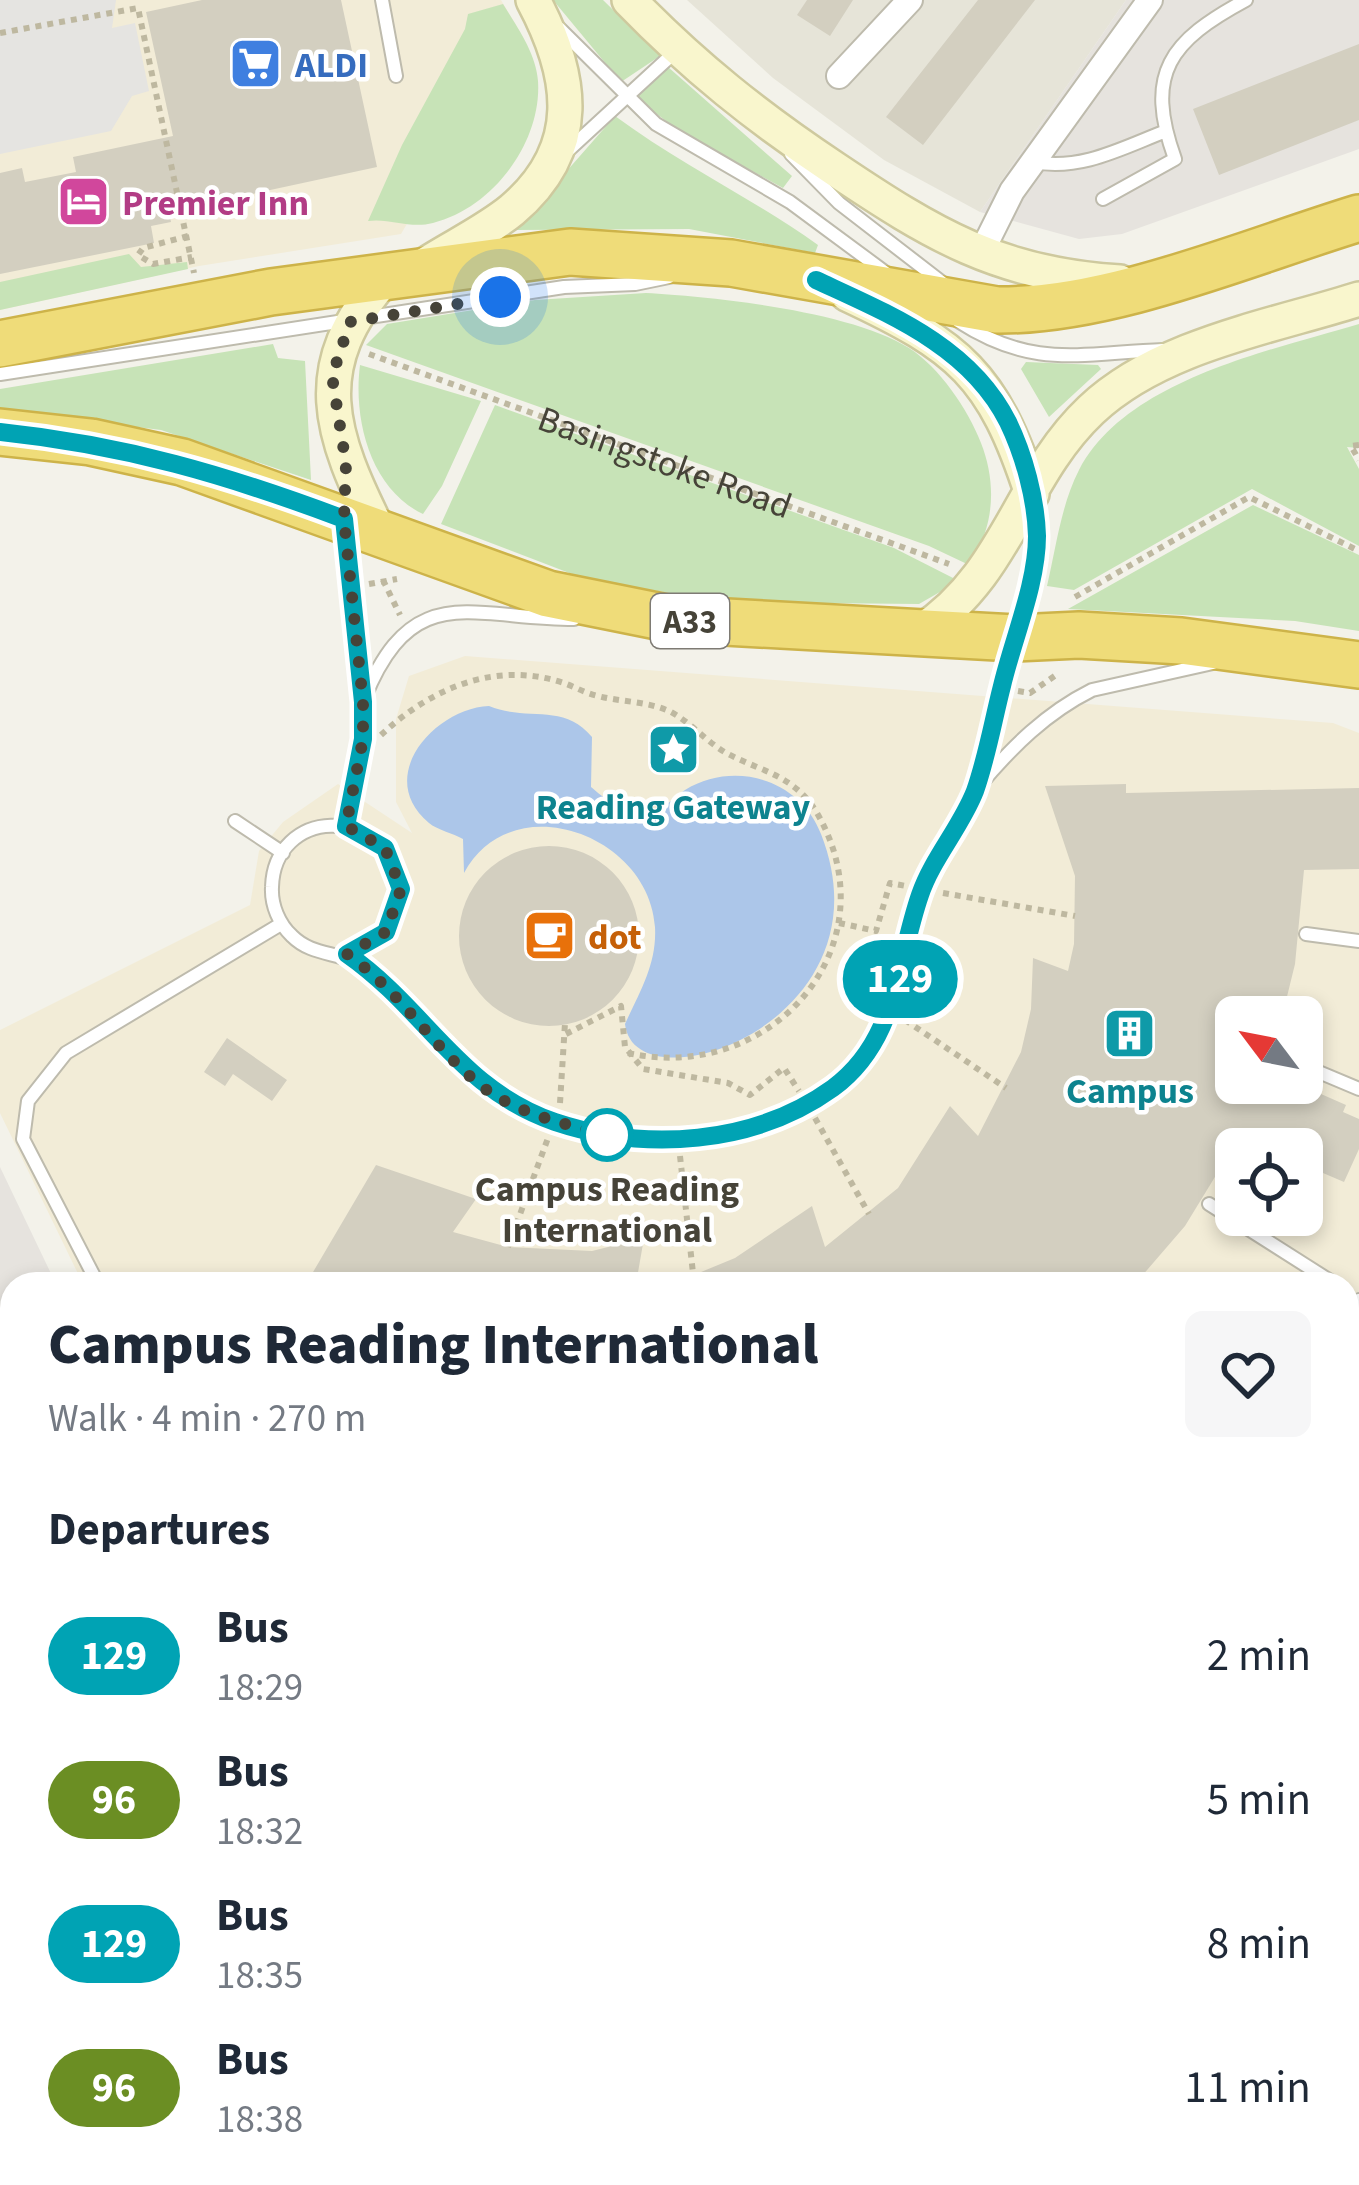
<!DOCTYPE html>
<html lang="en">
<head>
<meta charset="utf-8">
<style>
	:root { --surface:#fff; --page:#f6f6f7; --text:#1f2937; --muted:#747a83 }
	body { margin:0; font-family:"Source Sans 3",sans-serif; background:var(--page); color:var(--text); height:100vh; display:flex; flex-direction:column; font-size:45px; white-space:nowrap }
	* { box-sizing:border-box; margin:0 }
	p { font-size:39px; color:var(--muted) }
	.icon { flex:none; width:66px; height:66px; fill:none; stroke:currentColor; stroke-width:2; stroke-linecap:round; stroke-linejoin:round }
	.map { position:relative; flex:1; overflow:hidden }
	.details { position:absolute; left:0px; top:1272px; width:1359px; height:915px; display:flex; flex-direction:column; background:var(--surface); border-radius:36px 36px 0 0; box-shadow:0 6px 18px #0003 }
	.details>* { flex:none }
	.badge { padding:0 24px; border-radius:39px; font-size:42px; line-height:78px }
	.needle { width:78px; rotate:302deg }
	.fabs { position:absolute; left:1215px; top:996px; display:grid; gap:24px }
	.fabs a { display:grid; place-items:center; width:108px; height:108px; border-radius:18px; background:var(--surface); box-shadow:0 6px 18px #0003; font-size:60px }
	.you { position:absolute; width:60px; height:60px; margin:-30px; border:9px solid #fff; border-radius:50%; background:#1a73e8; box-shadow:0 0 0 18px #1a73e833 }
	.map>.badge { position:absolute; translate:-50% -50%; box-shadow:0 0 0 6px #fff }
	h2 { padding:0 48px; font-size:45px; line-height:108px }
	.round { display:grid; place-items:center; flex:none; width:126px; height:126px; border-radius:18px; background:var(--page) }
	.headline { display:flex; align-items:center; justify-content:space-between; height:204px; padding:0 48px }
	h1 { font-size:57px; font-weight:800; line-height:90px }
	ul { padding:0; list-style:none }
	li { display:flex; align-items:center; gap:36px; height:144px; padding:0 48px }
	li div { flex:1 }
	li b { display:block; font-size:45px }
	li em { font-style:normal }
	li .badge { min-width:132px; font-weight:700; text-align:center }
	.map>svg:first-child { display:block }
	.residential { fill:#e6e4d8 }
	.commercial { fill:#f2ecd7; fill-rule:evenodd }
	.industrial { fill:#e6e3de }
	.green { fill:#c7e3b7 }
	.parking { fill:#e5e4e1 }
	.water { fill:#acc6e9 }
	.building { fill:#d3cfc0 }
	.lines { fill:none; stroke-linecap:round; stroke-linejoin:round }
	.lane-casing { stroke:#bebbad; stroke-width:16 }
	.street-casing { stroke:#bebbad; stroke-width:28 }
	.secondary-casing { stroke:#cec99e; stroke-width:38 }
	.highway-casing { stroke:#cdb349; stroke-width:50 }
	.path { stroke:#beb8a0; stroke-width:6; stroke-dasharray:6 6; stroke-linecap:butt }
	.lane { stroke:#fff; stroke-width:12 }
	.street { stroke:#fff; stroke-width:24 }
	.secondary { stroke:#f9f6cd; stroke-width:33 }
	.highway { stroke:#efdc79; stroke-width:45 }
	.line-casing { stroke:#fff; stroke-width:27 }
	.line { stroke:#00a3b4; stroke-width:18 }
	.walk { stroke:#464338; stroke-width:12; stroke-dasharray:0 21.6 }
	.stop-dot { fill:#fff; stroke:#00a3b4; stroke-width:6 }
	.labels { text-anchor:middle; stroke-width:9; stroke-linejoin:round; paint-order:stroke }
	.shield { fill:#fff; stroke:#7e7b74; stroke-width:3 }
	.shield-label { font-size:33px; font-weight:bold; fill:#464338 }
	.shop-label { font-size:36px; font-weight:bold; fill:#366cbe; stroke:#fff; text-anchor:start }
	.hotel-label { font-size:36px; font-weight:bold; fill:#b23c85; stroke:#fff; text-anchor:start }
	.street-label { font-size:36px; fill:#464338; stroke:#fff }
	.culture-label { font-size:36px; font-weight:bold; fill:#0d838f; stroke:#fff }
	.food-label { font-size:36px; font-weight:bold; fill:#c56008; stroke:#fff; text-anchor:start }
	.stop-label { font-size:36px; font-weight:bold; fill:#464338; stroke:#fff }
</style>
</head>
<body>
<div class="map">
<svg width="1359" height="2185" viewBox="0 0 1359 2185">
	<rect width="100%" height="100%" fill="#f3f2ea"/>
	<path class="residential" d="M687 0H1126L980 212 884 160 773 78Z"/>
	<path class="commercial" d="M0 0H501L520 32 401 234 199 266 0 310Z
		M465 656 1333 723 1359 733V1470L1347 1480V1284H83L0 1113V1030L250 905 259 851 283 822 338 784 412 833 396 802V719L409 676ZM1236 1017H1302V1083H1236ZM1236 1149H1302V1215H1236Z"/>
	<path class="industrial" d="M1126 0H1359V149L1122 234 1079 239 980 212Z
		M0 1167 56 1284H12V2160L0 2168Z"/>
	<path class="green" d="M553 0H603L660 56 621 82Z
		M503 4C517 27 536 53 538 81 542 142 493 208 433 223 410 229 390 218 368 221L402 145 465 29 468 14Z
		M668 67 792 176 783 188 679 131 636 98Z
		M615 116C680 164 752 198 818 245L815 253 689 229 515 230Z
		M129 254 141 267 187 262 188 269 0 310V282Z
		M646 293C716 297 850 311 909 348 939 367 968 409 981 443 996 481 995 523 973 558L967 564 929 546 366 345 387 324 535 300Z
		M1359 324V448L1347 447 1359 469V546L1252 489 1074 590 1047 586C1056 548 1061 505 1079 470 1126 380 1269 351 1359 324Z
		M273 344 278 358 305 361 311 480 161 430 0 410V389Z
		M1026 362 1098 365 1101 369 1049 417 1021 369Z
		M360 365 481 401 442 486 423 514C370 489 353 419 360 365Z
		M495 405 894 548 959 581 919 604 724 602 585 579 441 524Z
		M1253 505 1359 555V631L1295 621 1068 609Z"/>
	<path class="parking" d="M0 0H116L112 28 135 23 149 91 132 96 111 131 0 154Z"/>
	<path class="water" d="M489 706C528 722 563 702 592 737L591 787C604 798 621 812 638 814 660 816 668 801 685 790 734 760 800 779 821 834 895 1022 635 1111 625 1024 640 991 657 964 655 927 649 834 511 785 464 873L463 839C453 833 437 830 429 823 373 776 436 708 489 706Z"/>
	<path class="building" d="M202 0H341L377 167 169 212 171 222 151 226 154 243 0 274V173L22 168 25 182 76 172 73 157 173 136 146 12Z
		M807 0H853L830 36 797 15Z
		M978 0H1035L923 145 886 117Z
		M1359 44V120L1219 175 1193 109Z
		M1126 784V793L1359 788V869L1304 870 1295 964 1282 1017H1236V1083H1296L1346 1105 1343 1112 1359 1119V1149L1344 1182 1302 1164V1149H1232L1185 1226 1135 1284H672L735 1258 812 1206 825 1247 898 1188 950 1106 978 1136 1021 1052 1031 1009 1033 958 1068 971 1074 944 1075 876 1045 786Z
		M459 936a90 90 0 1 1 180 0a90 90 0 1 1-180 0Z
		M227 1038 287 1080 272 1101 233 1074 225 1086 204 1072Z
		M376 1165 476 1199 453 1232 508 1247 592 1251 644 1238 636 1284H306Z"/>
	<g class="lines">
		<defs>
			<path id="lane" d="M382 0 396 76
				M559 28 656 124 790 202 886 273
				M791 154 839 203 944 284
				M562 156 675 52
				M1034 162C1081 171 1122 148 1166 131
				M1103 199 1175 159C1144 73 1170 41 1246 0
				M958 321C1034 370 1080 353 1163 350
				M0 374 564 287 635 284 669 277
				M346 530 363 702V739L346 826
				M1017 627 1037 539 1033 506
				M364 699C413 578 471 619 574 619
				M979 786C1012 747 1046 713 1092 690L1213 663
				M235 821 283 853
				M1306 934 1359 941
				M347 954 385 931 401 889C384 801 274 809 272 887 271 905 279 924 292 936 314 958 342 950 372 971 446 1025 457 1091 559 1123 671 1159 840 1138 890 1014 906 975 904 930 921 891 934 858 958 829 972 796 992 749 999 696 1012 647
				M1302 1065 1359 1089
				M1209 1204 1335 1284
				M98 1284 23 1139 28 1101 66 1053 281 924
				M1347 1318 1359 1300"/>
			<path id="street" d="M839 76 910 0
				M981 253 1012 191 1150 0"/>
			<path id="secondary" d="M629 0C693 66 758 118 835 169 932 234 999 275 1120 282
				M417 270C448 249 484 233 512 210 585 148 573 75 533 0
				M847 294C960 347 993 374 1032 494
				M379 532C330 434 305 367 386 277
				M920 632C1009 574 1019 478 1091 410 1160 345 1271 327 1359 299"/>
			<path id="highway" d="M0 344 271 292 570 252 731 263 997 310C1112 311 1248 252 1359 218
				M0 432 91 442 182 462 548 594 672 619 1015 638 1079 635 1181 641 1359 665
				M1347 1629 1359 1618
				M1347 1760 1359 1752
				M1347 1838 1359 1830
				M1347 1943 1359 1937
				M562 2185 582 2175
				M720 2185 740 2175
				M835 2185 856 2175"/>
		</defs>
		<use href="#lane" class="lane-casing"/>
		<use href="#street" class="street-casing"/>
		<use href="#secondary" class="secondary-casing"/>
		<use href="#highway" class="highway-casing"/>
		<g class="path">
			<path d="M0 33 138 8 194 273"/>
			<path d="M188 236 143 248 138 255 153 264 192 257"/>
			<path id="s1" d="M369 354 949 564"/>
			<path d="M1359 445 1351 446 1359 460"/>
			<path d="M383 580 400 615"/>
			<path d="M369 584 397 579"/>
			<path d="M1075 597 1249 497 1359 551"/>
			<path d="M1018 691 1030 693 1056 675"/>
			<path d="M381 735C430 689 495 660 564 683 575 687 585 693 598 696 621 702 646 701 669 711 691 722 706 742 728 754 763 772 795 776 817 813 894 946 771 1085 628 1053"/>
			<path d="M943 893 1075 916"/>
			<path d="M839 923 876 931 890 883 906 886"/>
			<path d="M905 1020 1006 1088"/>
			<path d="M566 1034 621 1006 625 1047 643 1069 728 1083 750 1095 784 1068 799 1091"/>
			<path d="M560 1103 565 1023"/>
			<path d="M815 1118 869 1214"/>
			<path d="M680 1156 693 1273"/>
			<path d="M508 1247 548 1138"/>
			<path d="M1347 1515 1359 1505"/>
			<path d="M335 2185 354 2175"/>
		</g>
		<use href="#lane" class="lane"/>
		<use href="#street" class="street"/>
		<use href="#secondary" class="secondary"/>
		<use href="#highway" class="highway"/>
	</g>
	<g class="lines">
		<defs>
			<path id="line" d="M0 432C125 445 227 475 344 519L363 702V739L346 826 385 848 401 889 386 932 347 954C426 1009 459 1089 555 1122 645 1152 754 1145 833 1088 898 1040 896 964 920 895 932 859 961 827 975 791 987 757 993 721 1002 686 1013 639 1037 584 1037 536 1036 499 1024 455 1008 422 970 346 889 314 816 280"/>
		</defs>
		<use href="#line" class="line-casing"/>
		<use href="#line" class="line"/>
		<path class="walk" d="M500 297 350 322 332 376 346 464 344 519 363 702V739L346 826 385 848 401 889 386 932 347 954C402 993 430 1044 479 1084 514 1113 564 1124 607 1135"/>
	</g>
	<defs>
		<symbol id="supermarket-square" viewBox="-11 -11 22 22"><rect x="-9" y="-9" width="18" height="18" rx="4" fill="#3f7fe0" stroke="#fff"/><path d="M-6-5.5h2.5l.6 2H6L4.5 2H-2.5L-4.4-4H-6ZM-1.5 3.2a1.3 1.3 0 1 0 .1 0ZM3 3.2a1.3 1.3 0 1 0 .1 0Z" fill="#fff"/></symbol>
		<symbol id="hotel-square" viewBox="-11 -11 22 22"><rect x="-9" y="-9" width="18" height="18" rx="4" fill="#d1479c" stroke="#fff"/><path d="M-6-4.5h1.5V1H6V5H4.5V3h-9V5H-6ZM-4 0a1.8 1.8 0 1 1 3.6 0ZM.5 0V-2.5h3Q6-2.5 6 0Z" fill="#fff"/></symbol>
		<symbol id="sight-square" viewBox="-11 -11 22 22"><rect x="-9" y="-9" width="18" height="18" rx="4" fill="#0f9aa8" stroke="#fff"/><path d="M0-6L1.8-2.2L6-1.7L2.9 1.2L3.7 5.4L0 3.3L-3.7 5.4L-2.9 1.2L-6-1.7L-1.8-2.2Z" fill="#fff"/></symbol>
		<symbol id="cafe-square" viewBox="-11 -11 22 22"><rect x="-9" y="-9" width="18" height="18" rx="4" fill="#e8710a" stroke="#fff"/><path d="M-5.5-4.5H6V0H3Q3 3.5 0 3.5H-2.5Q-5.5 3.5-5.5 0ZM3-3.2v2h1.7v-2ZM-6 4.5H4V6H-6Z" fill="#fff"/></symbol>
		<symbol id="building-square" viewBox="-11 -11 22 22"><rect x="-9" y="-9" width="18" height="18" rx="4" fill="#0f9aa8" stroke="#fff"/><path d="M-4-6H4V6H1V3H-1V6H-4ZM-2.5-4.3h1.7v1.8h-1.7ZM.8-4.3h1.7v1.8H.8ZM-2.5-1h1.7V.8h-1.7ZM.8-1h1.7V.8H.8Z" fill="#fff"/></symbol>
	</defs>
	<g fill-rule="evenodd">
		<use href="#supermarket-square" x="226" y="34" width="59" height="59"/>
		<use href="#hotel-square" x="54" y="172" width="59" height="59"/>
		<use href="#sight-square" x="644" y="720" width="59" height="59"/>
		<use href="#cafe-square" x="520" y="906" width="59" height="59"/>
		<use href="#building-square" x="1100" y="1004" width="59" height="59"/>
	</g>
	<circle class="stop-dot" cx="607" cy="1135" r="24"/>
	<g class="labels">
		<rect class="shield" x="651" y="594" width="78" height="54" rx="9"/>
		<g class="shield-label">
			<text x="690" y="633">A33</text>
		</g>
		<g class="shop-label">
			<text x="295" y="77">ALDI</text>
		</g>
		<g class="hotel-label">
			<text x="122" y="215">Premier Inn</text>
		</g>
		<g class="street-label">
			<text dy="13" stroke="none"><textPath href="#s1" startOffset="315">Basingstoke Road</textPath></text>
		</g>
		<g class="culture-label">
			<text x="673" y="819">Reading Gateway</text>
			<text x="1130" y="1103">Campus</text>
		</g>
		<g class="food-label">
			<text x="588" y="949">dot</text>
		</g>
		<g class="stop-label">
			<text x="607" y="1201">Campus Reading<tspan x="607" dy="41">International</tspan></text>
		</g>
	</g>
</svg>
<div class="fabs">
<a><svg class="needle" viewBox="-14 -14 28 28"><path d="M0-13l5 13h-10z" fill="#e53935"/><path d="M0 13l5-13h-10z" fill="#747a83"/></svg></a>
<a><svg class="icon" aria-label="locate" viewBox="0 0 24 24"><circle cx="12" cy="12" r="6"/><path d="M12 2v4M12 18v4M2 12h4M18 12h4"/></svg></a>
</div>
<div class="you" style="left:500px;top:297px"></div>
<b class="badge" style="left:900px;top:979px;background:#00a3b4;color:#fff">129</b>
<section class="details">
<div class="headline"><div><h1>Campus Reading International</h1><p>Walk · 4 min · 270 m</p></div><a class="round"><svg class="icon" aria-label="heart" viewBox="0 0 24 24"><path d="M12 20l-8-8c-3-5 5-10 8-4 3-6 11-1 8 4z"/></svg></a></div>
<h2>Departures</h2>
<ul>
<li><span class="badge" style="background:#00a3b4;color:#fff">129</span><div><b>Bus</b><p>18:29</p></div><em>2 min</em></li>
<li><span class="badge" style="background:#6b8e23;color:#fff">96</span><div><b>Bus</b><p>18:32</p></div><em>5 min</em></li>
<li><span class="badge" style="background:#00a3b4;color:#fff">129</span><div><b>Bus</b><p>18:35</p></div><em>8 min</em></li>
<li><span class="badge" style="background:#6b8e23;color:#fff">96</span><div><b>Bus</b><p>18:38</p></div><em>11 min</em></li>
</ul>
</section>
</div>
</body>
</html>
